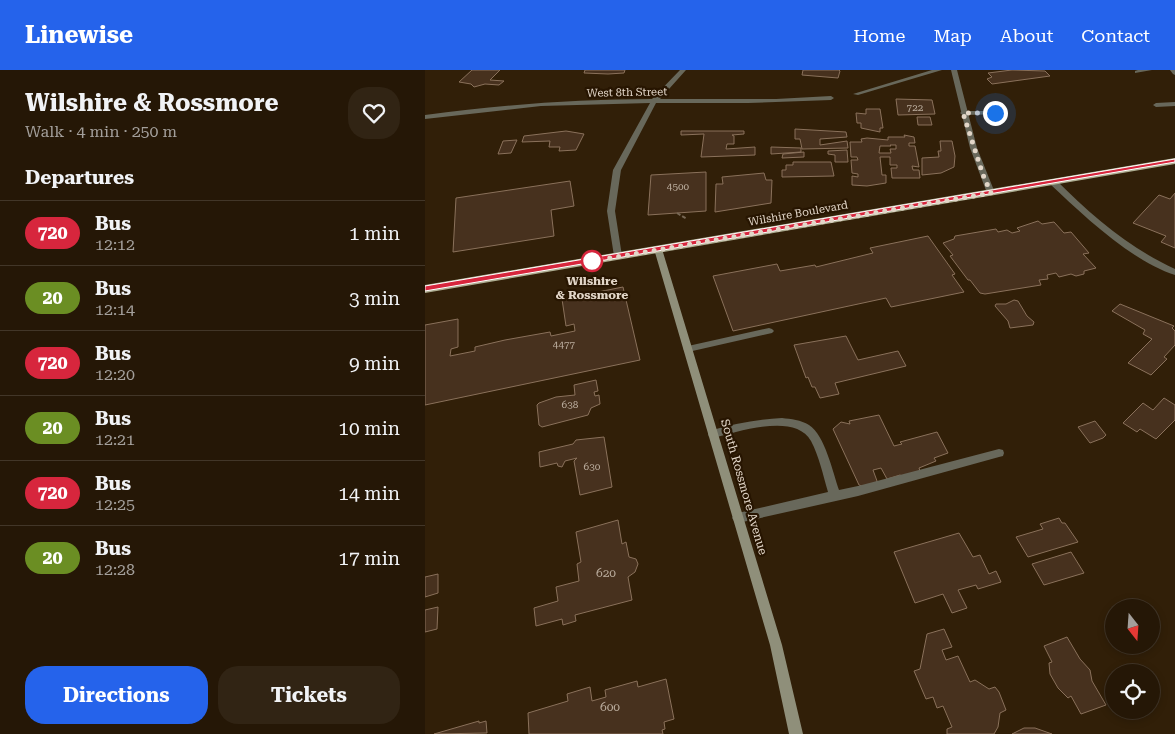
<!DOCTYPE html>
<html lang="en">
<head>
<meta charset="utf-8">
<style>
	:root { --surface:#251706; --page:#312414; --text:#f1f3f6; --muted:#a39f9b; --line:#423628; --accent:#2563eb }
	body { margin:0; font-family:"Roboto Serif",serif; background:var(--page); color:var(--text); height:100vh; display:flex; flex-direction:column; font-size:19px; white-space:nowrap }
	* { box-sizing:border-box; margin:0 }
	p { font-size:16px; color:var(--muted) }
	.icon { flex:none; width:28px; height:28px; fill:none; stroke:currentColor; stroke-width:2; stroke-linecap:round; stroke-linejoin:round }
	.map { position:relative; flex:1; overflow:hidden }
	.panel { display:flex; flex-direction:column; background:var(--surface); width:425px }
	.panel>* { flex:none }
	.badge { padding:0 10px; border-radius:16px; font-size:18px; line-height:32px }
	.needle { width:32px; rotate:163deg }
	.tools { position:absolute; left:680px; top:529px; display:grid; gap:10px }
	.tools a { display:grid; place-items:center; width:55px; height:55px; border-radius:50%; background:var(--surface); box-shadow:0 2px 8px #0003,0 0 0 1px var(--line); font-size:25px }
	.you { position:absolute; width:25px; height:25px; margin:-12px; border:4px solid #fff; border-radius:50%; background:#1a73e8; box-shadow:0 0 0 8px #1a73e833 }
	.map>.badge { position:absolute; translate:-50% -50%; box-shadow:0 0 0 2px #fff }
	h2 { padding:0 25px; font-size:19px; line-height:45px }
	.round { display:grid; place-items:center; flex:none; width:52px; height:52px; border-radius:20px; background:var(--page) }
	.head { display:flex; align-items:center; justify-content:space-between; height:85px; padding:0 25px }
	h1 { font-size:24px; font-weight:700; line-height:38px }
	.button { display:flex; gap:10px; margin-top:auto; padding:10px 25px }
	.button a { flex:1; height:58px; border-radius:20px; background:var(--accent); color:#fff; font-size:20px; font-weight:700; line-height:58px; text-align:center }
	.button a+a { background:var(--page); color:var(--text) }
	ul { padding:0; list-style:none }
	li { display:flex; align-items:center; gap:15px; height:65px; padding:0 25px; border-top:1px solid var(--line) }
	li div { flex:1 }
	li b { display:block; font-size:19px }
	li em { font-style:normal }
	li .badge { min-width:55px; font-weight:700; text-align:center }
	header { display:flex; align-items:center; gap:30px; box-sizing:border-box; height:70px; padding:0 25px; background:var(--accent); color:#fff }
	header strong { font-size:24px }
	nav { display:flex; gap:28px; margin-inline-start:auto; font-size:18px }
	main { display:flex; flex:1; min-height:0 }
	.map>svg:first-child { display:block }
	.building { fill:#47311e; stroke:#8a715b; fill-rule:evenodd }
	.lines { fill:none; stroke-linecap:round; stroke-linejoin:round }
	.path { stroke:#776754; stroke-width:2; stroke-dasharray:4 2; stroke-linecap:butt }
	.lane { fill:#68685b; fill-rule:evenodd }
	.street { fill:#68685b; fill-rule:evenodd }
	.secondary { fill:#8f8f7a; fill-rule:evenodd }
	.primary { fill:#adad91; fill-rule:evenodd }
	.line { fill:#d7263d; stroke:#fff }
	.walk { stroke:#e2d6c8; stroke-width:5; stroke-dasharray:0 9 }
	.stop-dot { fill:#fff; stroke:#d7263d; stroke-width:2.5 }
	.labels { text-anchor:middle; stroke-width:4.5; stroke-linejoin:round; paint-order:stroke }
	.number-label { font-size:10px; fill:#bbad9e }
	.far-street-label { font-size:11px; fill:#e2d6c8; stroke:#271501 }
	.stop-label { font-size:12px; font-weight:bold; fill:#e2d6c8; stroke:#271501 }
	.street-label { font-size:12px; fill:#e2d6c8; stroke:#271501 }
	.near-number-label { font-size:12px; fill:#bbad9e }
</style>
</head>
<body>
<header>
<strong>Linewise</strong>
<nav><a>Home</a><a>Map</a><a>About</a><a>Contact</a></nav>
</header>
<main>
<section class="panel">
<div class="head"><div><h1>Wilshire &amp; Rossmore</h1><p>Walk · 4 min · 250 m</p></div><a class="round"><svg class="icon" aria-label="heart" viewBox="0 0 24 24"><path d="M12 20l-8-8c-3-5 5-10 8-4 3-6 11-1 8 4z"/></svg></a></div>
<h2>Departures</h2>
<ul>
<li><span class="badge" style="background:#d7263d;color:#fff">720</span><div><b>Bus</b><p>12:12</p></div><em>1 min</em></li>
<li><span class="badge" style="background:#6b8e23;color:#fff">20</span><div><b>Bus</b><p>12:14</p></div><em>3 min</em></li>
<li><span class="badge" style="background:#d7263d;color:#fff">720</span><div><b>Bus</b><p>12:20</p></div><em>9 min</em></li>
<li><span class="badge" style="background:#6b8e23;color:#fff">20</span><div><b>Bus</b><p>12:21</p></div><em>10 min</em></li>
<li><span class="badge" style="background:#d7263d;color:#fff">720</span><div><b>Bus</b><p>12:25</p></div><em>14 min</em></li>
<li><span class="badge" style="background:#6b8e23;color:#fff">20</span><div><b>Bus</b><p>12:28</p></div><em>17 min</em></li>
</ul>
<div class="button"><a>Directions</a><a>Tickets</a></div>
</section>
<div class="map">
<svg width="750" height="664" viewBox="0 0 750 664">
	<rect width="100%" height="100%" fill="#311f08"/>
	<path class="building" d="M47 0H75L65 10 79 11 74 15 60 14 49 17 46 14 34 12Z
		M160 0H200L199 3 183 4 159 3Z
		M378 0H414L415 1 413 8 377 5Z
		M587 0 620 1 625 6 567 14 562 9 567 7 563 3Z
		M471 29 507 30 510 44 473 45Z
		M441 39H455L458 58H455V62L436 58V53H432L431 43 441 44Z
		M492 47H505L507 55H493Z
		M370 59 421 62 422 67 395 69V75L422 71 423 78 377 79 375 69H370Z
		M141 61 159 64 151 80 134 81 135 77H124L125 71 97 72 99 66Z
		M256 61H319V64L307 65 309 66V74H302L301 79 330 77V85L276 87 279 64 256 65Z
		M479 65 489 67 490 73H484V76H490L494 97 487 96 488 100H494L495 108H467L466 98H472V95H465V87H455L457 105H461V113L442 116 427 115V106L433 107V104L427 103 426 90H433L432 87H426L425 72H437L436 69 442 68 463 70V67H480ZM465 75H471V79H465L466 83H454L455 76H466Z
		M92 70 86 83 73 84 78 71Z
		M515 71H527L530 86 529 97 516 103 497 105V88L514 87 513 81H516Z
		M346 77 376 78V82L346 84Z
		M422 80 423 92H410V85L403 84V81Z
		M379 82V87L357 88 358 84Z
		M368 92H406L409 106 357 107V100H361V95H368Z
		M281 102V141L223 145 226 105Z
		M339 103 341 110H347L346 133 290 142 291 114H298L297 107Z
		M145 111 149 136 126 140 129 166 28 182 31 128Z
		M750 123V178L736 172 741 166 708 153 734 125 745 129Z
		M613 151 617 154 629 152 639 163 646 162 664 183 658 184 671 198 659 201V204L651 206 646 204 634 207 631 203 622 205 623 209 614 210 616 215 560 224 555 223 545 210H543L525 186 528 185 518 173 529 169 530 166 571 159 573 162 582 160 587 163 595 161 592 158Z
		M503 166 530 204 527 205 539 222 466 237 461 228 308 261 288 206 352 194 355 201 390 195 391 197 448 183 445 178Z
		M198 217 215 290 0 335V255L33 249V277L26 279 25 286 50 281V277L80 270 125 262 126 266 150 261 149 254 141 256 137 229Z
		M589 230 593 231 602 246 609 252 608 255 585 258 583 251 570 236 571 234H581Z
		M695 234 749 256 747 258 750 261V275L739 287 742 289 726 305 703 293 727 269 718 264 720 260 687 241Z
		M421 266 433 290 473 281 481 296 410 313 414 324 395 328 390 317H387L383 307 381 308 369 275Z
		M171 310 173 321 169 322 170 326 174 325 175 334 166 338 163 345 117 357 114 355 112 335 114 333 131 327 150 325 149 315Z
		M739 328 750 335V350L731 369 715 359 712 362 698 353 718 333 728 340Z
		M454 345 469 376 477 374 475 372 512 362 523 383 509 388 511 391 494 398 495 401 477 406 475 405 462 409 456 398 448 400 452 411 450 414 439 417 434 415 408 359 416 352 425 354 424 351Z
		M670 351 681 365 678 368 665 373 653 357Z
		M179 367 187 417 155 425 149 391 152 388 140 391 137 397 133 396 132 393 115 397 114 382 148 374 151 370Z
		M634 448 637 453H640L653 472 603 487 591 467 618 459 615 454Z
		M193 450 197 474 201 472 204 487 211 489 213 494 210 502 203 507 207 530 150 545 151 551 138 555 137 549 111 556 109 538 133 531 131 517 154 511 152 494 156 492 151 462Z
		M534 463 548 487 555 485 564 504 571 501 576 512 553 519 551 515 533 520 542 538 527 543 518 524 490 533 469 482Z
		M646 482 659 503 619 515 607 494Z
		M13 504V523L0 527V507Z
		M13 537 12 559 0 562V540Z
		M519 559 527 577 517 580 521 590 533 586 545 612 550 610 564 619 570 617 574 622 581 640 575 643 573 657 569 664H522V659L527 657 518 636 512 638 508 627 501 629 489 601 495 599 502 564Z
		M642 567 655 589 665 600 667 611 681 635 656 644 646 626 643 628 633 618 625 604 624 593 627 592 619 576Z
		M241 609 249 649 239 652 240 659 237 660 238 664H104L103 643 143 631 142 624 165 617 167 631 181 627 180 620 212 611 213 617Z
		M54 651V653L61 651 62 663 9 664Z
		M599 658H610L627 664H587Z"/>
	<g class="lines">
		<path class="path" d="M252 143 262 149"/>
		<path class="lane" d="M713 0H727L710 3V1Z
			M750 32V36L731 37 728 35 731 33Z
			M581 41 583 42V44L538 45 535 43 538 41Z
			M344 258 347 259 349 261 347 263 263 282 258 279 263 276Z
			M357 348C366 349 376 350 384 355 400 365 408 403 414 420L433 416 574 379 578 380 579 383 578 386 574 387 433 426 313 453 309 451 307 448 309 445 313 443 403 422C398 405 394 386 386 371 370 342 313 362 288 368L284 367 283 364 284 361C308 354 333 349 357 348Z"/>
		<path class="street" d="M255 0H261L235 29H351L406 26 409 28 406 30 323 33H231L196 100 190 141 197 186 193 189 189 186 182 141 188 100 225 33 116 36 0 49V45C76 35 151 29 227 29Z
			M507 0H517L433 25 428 24Z
			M526 0H532L552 78 570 123 569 125H566L562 123 545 78Z
			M745 0H750V5L748 4Z
			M625 110H631C666 145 704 178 750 199V205C706 191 658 145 625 114Z"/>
		<path class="secondary" d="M233 176 237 179 357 575 378 664H364L345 575 229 179Z"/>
		<path class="primary" d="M750 88V94L0 223V215Z"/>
	</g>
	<path class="line" d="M750 89V92L0 221V216Z"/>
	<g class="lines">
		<path class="walk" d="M167 191 566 123 558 105 538 43H570"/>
	</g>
	<circle class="stop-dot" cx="167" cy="191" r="10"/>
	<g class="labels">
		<g class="number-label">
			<text x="490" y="41">722</text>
			<text x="253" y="120">4500</text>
			<text x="139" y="278">4477</text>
			<text x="145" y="338">638</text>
			<text x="167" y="400">630</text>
		</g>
		<g class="far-street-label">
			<text transform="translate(202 22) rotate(-1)" y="4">West 8th Street</text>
			<text transform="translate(373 143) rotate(-10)" y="4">Wilshire Boulevard</text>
		</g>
		<g class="stop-label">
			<text x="167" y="215">Wilshire<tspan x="167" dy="14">&amp; Rossmore</tspan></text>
		</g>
		<g class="street-label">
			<text transform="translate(319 417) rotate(74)" y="4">South Rossmore Avenue</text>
		</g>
		<g class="near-number-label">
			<text x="181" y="507">620</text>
			<text x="185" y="641">600</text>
		</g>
	</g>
</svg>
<div class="tools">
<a><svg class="needle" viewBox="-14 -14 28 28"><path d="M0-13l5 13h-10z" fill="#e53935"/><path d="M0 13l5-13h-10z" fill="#a39f9b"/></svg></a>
<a><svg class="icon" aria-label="locate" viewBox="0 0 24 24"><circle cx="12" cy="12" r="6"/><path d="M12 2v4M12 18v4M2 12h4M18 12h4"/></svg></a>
</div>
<div class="you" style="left:570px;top:43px"></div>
</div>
</main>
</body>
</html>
